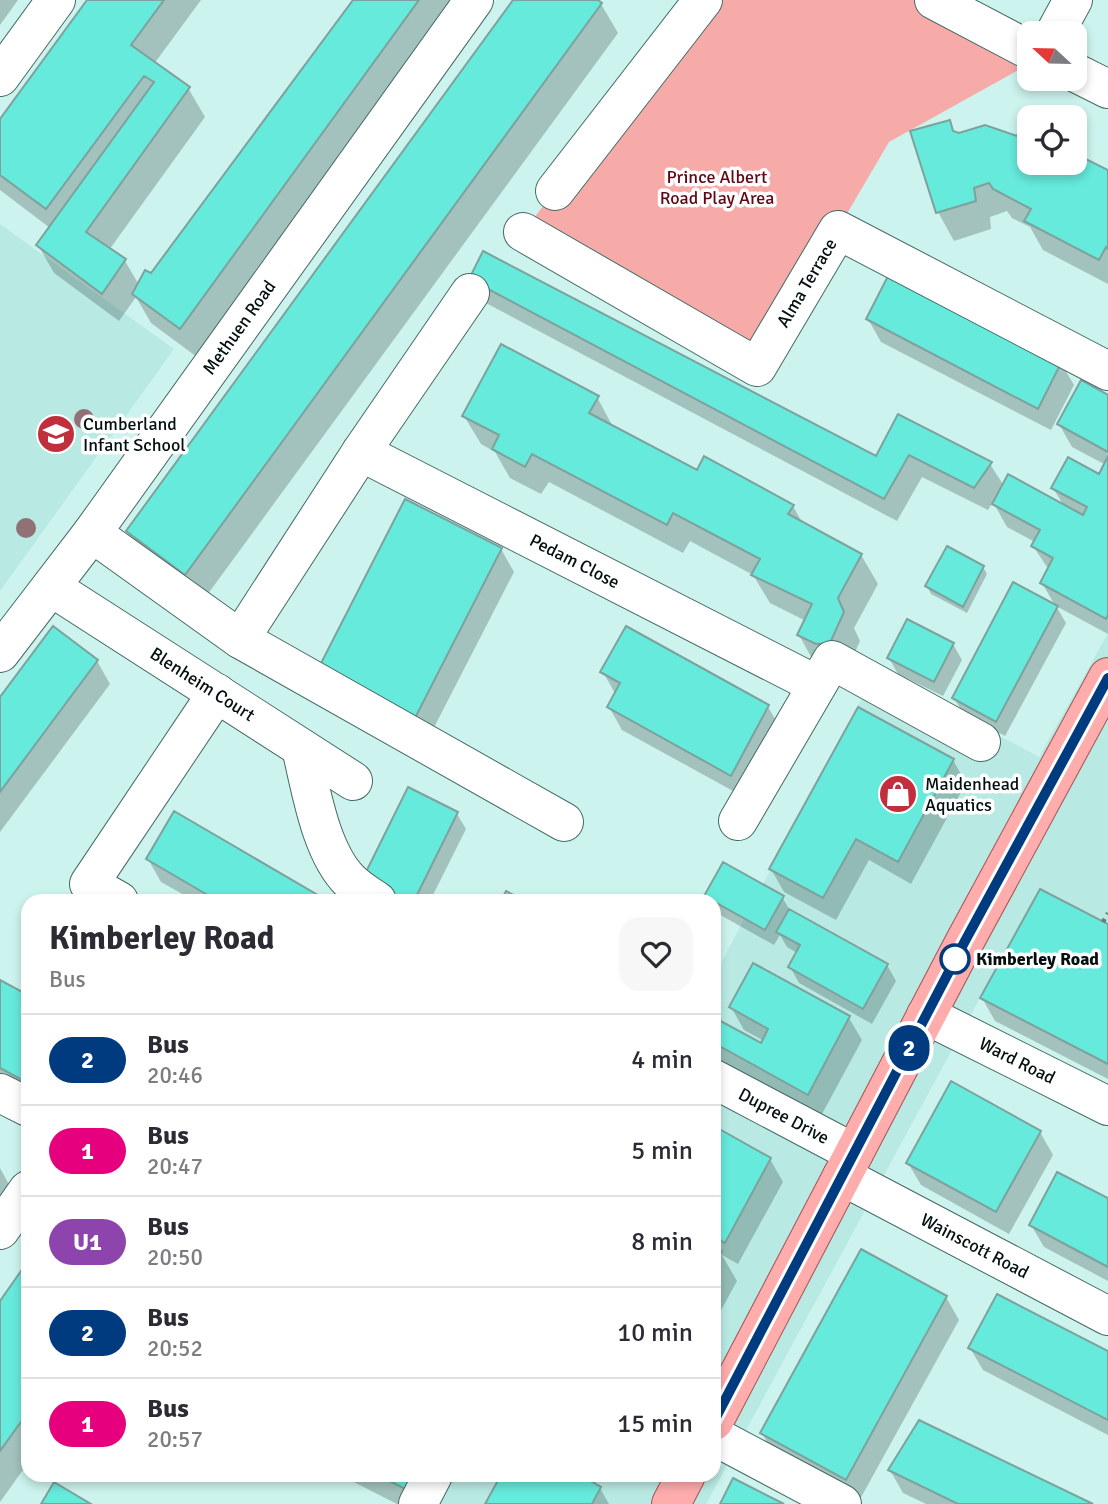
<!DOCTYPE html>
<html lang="en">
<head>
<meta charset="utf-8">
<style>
	:root { --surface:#fff; --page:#f7f7f7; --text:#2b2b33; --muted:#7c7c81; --line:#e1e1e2 }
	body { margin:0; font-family:Signika,sans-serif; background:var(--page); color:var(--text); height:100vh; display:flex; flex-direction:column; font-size:26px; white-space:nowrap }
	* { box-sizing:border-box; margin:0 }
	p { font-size:23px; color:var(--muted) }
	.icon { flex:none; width:38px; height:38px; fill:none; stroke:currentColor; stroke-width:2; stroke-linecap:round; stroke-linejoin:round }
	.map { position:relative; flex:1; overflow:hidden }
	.drawer { position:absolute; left:21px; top:894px; width:700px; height:588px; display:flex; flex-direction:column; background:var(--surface); border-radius:21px; box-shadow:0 4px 10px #0003 }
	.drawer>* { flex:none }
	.badge { padding:0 14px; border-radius:23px; font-size:24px; line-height:46px }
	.needle { width:46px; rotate:292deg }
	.buttons { position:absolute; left:1017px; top:21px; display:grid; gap:14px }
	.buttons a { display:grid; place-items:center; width:70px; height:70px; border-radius:14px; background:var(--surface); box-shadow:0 4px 10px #0003; font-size:35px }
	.map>.badge { position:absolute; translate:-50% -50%; box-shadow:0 0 0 4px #fff }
	.round { display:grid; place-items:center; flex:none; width:74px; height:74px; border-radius:21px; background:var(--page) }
	.overview { display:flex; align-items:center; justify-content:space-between; height:119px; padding:0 28px }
	h1 { font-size:33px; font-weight:800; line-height:52px }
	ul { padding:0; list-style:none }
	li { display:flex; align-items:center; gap:21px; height:91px; padding:0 28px; border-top:2px solid var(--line) }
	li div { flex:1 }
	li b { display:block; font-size:26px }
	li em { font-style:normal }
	li .badge { min-width:77px; font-weight:700; text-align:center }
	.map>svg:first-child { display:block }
	.built { fill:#b8eae3 }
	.green { fill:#f7aba8 }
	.shadow { fill:#0003 }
	.building { fill:#65eadb; stroke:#7da29d; stroke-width:2 }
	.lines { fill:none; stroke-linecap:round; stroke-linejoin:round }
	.minor-casing { stroke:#466a65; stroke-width:40 }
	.major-casing { stroke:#a65151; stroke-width:40 }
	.path { stroke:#657f7b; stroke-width:4.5; stroke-dasharray:3.5 5; stroke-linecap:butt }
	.minor { stroke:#fff; stroke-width:38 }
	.major { stroke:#feacac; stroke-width:38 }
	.tree { fill:#917175 }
	.line-casing { stroke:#fff; stroke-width:16 }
	.line { stroke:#003b80; stroke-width:10 }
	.stop-dot { fill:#fff; stroke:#003b80; stroke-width:3.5 }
	.labels { text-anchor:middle; stroke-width:7; stroke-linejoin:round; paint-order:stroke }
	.park-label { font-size:18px; fill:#600713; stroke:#fff }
	.street-label { font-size:18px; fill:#03100f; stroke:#fff }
	.poi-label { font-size:18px; fill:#03100f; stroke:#fff; text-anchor:start }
	.stop-label { font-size:18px; font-weight:bold; fill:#03100f; stroke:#fff; text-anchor:start }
</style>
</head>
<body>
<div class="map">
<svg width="1108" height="1504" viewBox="0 0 1108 1504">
	<rect width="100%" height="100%" fill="#ccf3ed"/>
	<path class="built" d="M0 224 174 349 0 591Z
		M1108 633V1064L980 998 706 1504H429L444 1475H714V976L877 670 1039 757Z"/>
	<path class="green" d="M703 0H934L1029 64 889 142 757 367 523 232Z"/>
	<path class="shadow" d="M0 0H18L0 25Z
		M89 0H201L154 64 188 88 205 117 109 250 125 261 139 285 152 275 355 0H456L197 357 151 323 136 297 119 321 54 273 38 245 50 228 0 190V122Z
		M516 0H595L601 4 618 33 202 602 144 560 128 532Z
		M949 122 956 134 1018 139 1029 135V163H1074L1108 172V284L1043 250 1030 227 1012 218 1007 211 990 217 991 229 954 241 938 212Z
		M471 279 877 458 899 416 990 464 1004 486 1064 506 1053 488 1100 477 1106 465 1072 447 1059 424 1108 397V634L1056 606 1066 623 1005 736 963 713 954 698 1056 607 1042 583 1049 570 1033 546 1035 542 1007 527 993 502 988 510 922 477 897 521 484 302Z
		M868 319 1061 363 1074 385 1051 430 881 342Z
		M597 397 613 427 697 472 793 506 803 524 861 555 878 584 854 628 860 641 846 672 815 664 799 635 806 621 770 603 753 575 690 541 683 553 549 482 541 494 510 478 495 452 481 444 464 416Z
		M501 549 514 572 427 741 333 693Z
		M983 567 987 574 967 613 931 594 927 586Z
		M953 644 962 660 943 696 898 674 889 658Z
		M97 661 110 684 0 832V700Z
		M603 672 768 707 781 729 744 797 622 730 609 707 616 695Z
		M953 760 966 783 911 884 869 860 836 920 784 892 771 869Z
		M175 813 325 901H195L161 882 148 859Z
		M457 814 466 829 430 901H374Z
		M706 896 782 897 791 912 887 965 896 981 872 1024 799 983 790 967 797 953 787 947 780 935 774 945 715 912 714 901H709Z
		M1108 926V1079L995 1021 982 998Z
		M0 982 28 997V1102L0 1086Z
		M731 1007 849 1018 862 1040 821 1116 719 1061 714 1052V1024L716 1020 762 1046 764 1041 744 1030Z
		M714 1128 770 1159 783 1182 738 1264 722 1255 737 1281 714 1323Z
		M1040 1132 1053 1155 1009 1234 921 1185 908 1163Z
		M0 1168 12 1190 0 1207Z
		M1108 1200V1281L1044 1247 1031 1225Z
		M28 1264V1463L0 1502V1304Z
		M946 1297 959 1320 859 1501 775 1456 762 1433Z
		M970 1348 1108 1353V1435L983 1370Z
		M890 1470 1089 1504H926L903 1493Z
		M340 1475H450L435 1504H397Z
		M600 1488 609 1504H487Z"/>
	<path class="building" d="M87 0H164L131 45 190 87 86 232 126 259 102 294 36 245 154 82 144 76 46 209 0 175V119Z
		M353 0H419L180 329 132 294 145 270 151 273Z
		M513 0H598L602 3 185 575 126 531Z
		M950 120 953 131 959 133 985 125 1017 136 1020 129 1029 133V163H1074V153L1108 170V249L1106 247 1099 260 1024 221 1031 209 993 189 989 183 974 188 976 201 936 213 910 131Z
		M483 251 876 456 898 414 992 462 974 488 909 455 884 499 469 279Z
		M890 272 1062 361 1038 409 866 319Z
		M501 344 599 396 589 413 697 470 704 456 794 505 788 514 862 554 838 598 844 612 830 643 816 644 797 635 812 604 751 575 760 559 673 513 667 525 532 454 525 467 492 449 499 435 462 416Z
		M1081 380 1108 395V452L1057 424Z
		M1108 456V615L1106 619 1040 583 1053 558 1031 546 1040 530 992 504 1008 474 1083 515 1087 507 1051 488 1068 457 1099 474Z
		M405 499 502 548 414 720 317 671Z
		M947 546 984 566 963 607 925 586Z
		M1013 582 1058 606 996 722 952 698Z
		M907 619 954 643 934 682 887 658Z
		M53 626 98 660 0 792V697Z
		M626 626 769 705 731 776 607 707 620 683 600 672Z
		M858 707 954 759 898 862 856 839 823 898 769 869Z
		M408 787 458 812 414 901H395L360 884Z
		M174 811 328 901H218L146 859Z
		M723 862 784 896 765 930 704 896Z
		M1040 889 1108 924V1064L980 998Z
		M506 891 525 901H501Z
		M789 909 888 964 863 1009 788 967 800 945 776 932Z
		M753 963 850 1016 808 1095 714 1043 715 1018 761 1043 768 1029 729 1007Z
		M0 980 28 995V1083L0 1068Z
		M951 1081 1041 1131 996 1212 906 1163Z
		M714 1126 771 1158 725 1243 714 1237Z
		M1057 1172 1108 1198V1267L1029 1225Z
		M714 1247 722 1251 714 1265Z
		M861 1249 947 1296 846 1480 760 1433Z
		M28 1261V1412L0 1451V1301Z
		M997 1294 1108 1351V1420L968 1348Z
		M919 1420 1093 1504H958L888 1470Z
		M378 1475H419L411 1492Z
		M501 1475H580L601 1487 592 1504H485Z
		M733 1478 784 1504H720Z
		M54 1482 91 1504H41Z"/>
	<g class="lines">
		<defs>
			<g id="minor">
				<path d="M934 0 1029 50"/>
				<path d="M1055 33 1073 0"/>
				<path d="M1074 72 1108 89"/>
				<path d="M0 77 56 0"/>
				<path d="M555 191 703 0"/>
				<path id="s1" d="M523 232 757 367 838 230 1108 371"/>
				<path id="s2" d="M361 452 817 685"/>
				<path d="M92 533 240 639 564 822"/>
				<path id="s3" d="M51 587 353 781"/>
				<path d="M240 639 361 452 470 293"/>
				<path id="s4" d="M0 653 92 533 474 0"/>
				<path d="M301 748C311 789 320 851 350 881 358 889 368 895 377 901"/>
				<path d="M738 821 832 660 981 742"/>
				<path d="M119 901 89 884 217 693"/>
				<path id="s5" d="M926 1015 1108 1106"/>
				<path id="s6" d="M714 1079 854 1153"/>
				<path d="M0 1093 28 1107"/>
				<path id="s7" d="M842 1176 1108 1316"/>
				<path d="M0 1230 28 1190"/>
				<path d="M714 1436 842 1504"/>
				<path d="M418 1504 433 1475"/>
			</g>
			<path id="major" d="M714 1421 965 941 1108 677
				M671 1504 686 1475"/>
		</defs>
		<use href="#minor" class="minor-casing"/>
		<use href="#major" class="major-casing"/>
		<path class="path" d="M1103 922 1108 913"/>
		<use href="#minor" class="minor"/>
		<use href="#major" class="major"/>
	</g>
	<g class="tree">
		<circle cx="84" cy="419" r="10"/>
		<circle cx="26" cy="528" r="10"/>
	</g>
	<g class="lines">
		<defs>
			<path id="line" d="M714 1421 965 941 1108 678"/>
		</defs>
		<use href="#line" class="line-casing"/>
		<use href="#line" class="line"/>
	</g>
	<defs>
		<symbol id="school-disc" viewBox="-11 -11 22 22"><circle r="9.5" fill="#c02f3b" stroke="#fff"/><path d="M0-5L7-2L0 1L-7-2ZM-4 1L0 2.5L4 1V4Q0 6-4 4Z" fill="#fff"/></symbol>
		<symbol id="shop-disc" viewBox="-11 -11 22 22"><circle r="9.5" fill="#c02f3b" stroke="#fff"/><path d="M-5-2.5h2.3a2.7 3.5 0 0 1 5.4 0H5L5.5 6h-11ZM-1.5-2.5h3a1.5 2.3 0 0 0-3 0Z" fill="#fff"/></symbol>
	</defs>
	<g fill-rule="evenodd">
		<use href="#school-disc" x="34" y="412" width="44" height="44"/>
		<use href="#shop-disc" x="876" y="772" width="44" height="44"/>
	</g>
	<circle class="stop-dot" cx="955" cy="959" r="14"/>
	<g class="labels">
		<g class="park-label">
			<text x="717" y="183">Prince Albert<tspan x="717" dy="21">Road Play Area</tspan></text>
		</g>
		<g class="street-label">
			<text dy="6" stroke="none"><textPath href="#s1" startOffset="368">Alma Terrace</textPath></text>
			<text dy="6" stroke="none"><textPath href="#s4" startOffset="404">Methuen Road</textPath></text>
			<text dy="6" stroke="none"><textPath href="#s2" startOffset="240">Pedam Close</textPath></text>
			<text dy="6" stroke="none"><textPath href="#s3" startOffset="180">Blenheim Court</textPath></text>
			<text dy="6" stroke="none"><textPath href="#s5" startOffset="102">Ward Road</textPath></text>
			<text dy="6" stroke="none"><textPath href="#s6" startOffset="79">Dupree Drive</textPath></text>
			<text dy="6" stroke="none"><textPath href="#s7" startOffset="150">Wainscott Road</textPath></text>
		</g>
		<g class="poi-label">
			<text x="83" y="430">Cumberland<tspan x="83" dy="21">Infant School</tspan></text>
			<text x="925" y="790">Maidenhead<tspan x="925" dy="21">Aquatics</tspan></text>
		</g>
		<g class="stop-label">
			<text x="976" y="965">Kimberley Road</text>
		</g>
	</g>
</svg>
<div class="buttons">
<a><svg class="needle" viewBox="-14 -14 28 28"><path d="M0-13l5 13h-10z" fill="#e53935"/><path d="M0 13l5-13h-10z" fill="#7c7c81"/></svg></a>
<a><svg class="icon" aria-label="locate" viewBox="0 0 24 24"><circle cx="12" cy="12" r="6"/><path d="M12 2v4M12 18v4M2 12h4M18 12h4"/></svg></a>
</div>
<b class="badge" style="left:909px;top:1048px;background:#003b80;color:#fff">2</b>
<section class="drawer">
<div class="overview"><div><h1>Kimberley Road</h1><p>Bus</p></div><a class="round"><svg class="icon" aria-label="heart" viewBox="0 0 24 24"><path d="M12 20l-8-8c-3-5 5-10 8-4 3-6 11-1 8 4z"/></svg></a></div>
<ul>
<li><span class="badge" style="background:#003b80;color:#fff">2</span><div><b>Bus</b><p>20:46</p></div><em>4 min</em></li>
<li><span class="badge" style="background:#e6007e;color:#fff">1</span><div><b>Bus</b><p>20:47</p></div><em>5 min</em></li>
<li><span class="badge" style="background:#8e44ad;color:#fff">U1</span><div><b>Bus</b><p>20:50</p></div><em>8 min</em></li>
<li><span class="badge" style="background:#003b80;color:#fff">2</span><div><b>Bus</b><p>20:52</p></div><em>10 min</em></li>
<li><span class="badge" style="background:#e6007e;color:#fff">1</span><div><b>Bus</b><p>20:57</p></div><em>15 min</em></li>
</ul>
</section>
</div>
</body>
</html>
